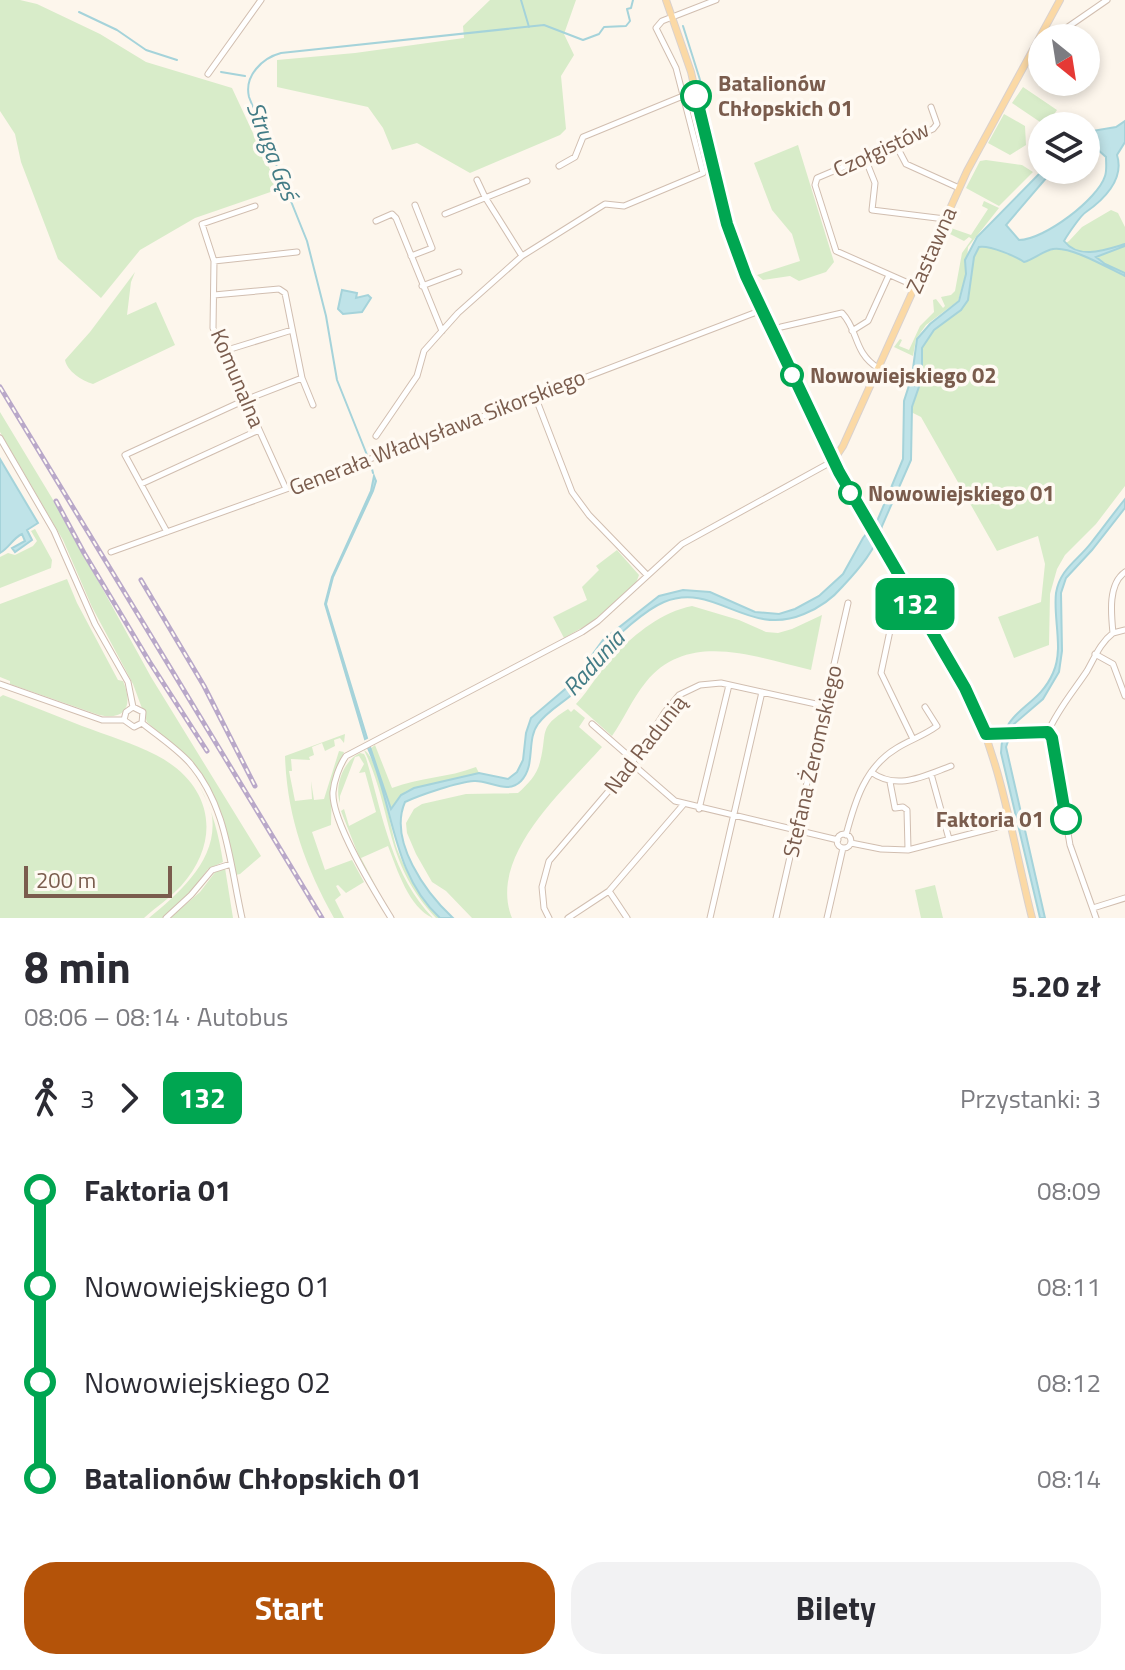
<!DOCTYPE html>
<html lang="pl">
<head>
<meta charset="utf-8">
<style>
	:root { --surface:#fff; --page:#f2f2f3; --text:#2b2b33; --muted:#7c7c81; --accent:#b45309 }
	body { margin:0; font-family:"Titillium Web",sans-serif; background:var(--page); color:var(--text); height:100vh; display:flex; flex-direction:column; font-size:30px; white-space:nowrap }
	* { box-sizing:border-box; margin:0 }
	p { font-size:26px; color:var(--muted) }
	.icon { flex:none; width:44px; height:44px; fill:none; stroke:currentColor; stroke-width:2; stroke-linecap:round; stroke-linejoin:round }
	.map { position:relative; height:918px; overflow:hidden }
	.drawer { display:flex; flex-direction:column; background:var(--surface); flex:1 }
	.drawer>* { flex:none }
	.badge { padding:0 16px; border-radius:12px; font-size:28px; line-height:52px }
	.needle { width:52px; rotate:150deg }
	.tools { position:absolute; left:1028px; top:24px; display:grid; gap:16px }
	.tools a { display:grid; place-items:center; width:72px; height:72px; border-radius:50%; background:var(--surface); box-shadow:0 4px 12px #0003; font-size:40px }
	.scale { position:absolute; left:24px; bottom:20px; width:148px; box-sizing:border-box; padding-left:8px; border:4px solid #7a5c4d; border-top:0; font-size:22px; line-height:28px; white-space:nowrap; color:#7a5c4d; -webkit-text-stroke:6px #fffaf3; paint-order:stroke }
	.map>.badge { position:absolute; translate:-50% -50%; box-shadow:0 0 0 4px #fff }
	.legs { display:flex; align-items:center; gap:12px; height:88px; padding:0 24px; font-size:26px }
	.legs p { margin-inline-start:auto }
	.summary { display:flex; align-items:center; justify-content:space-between; height:136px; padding:0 24px }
	h1 { font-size:44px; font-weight:700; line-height:60px }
	.button { display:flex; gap:16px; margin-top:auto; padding:16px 24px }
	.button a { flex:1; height:92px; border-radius:32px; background:var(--accent); color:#fff; font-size:32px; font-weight:700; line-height:92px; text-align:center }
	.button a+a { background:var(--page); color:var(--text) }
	ul { padding:0 24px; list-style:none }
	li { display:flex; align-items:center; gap:28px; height:96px; font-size:30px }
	li i { display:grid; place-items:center; width:12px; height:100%; margin:0 10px; background:currentColor }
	li i::after { content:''; width:20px; height:20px; margin:-10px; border:6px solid; border-radius:50%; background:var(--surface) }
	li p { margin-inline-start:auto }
	li:first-child i { background:linear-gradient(#0000 50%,currentColor 0) }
	li:last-child i { background:linear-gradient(currentColor 50%,#0000 0) }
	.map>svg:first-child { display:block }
	.green { fill:#d8ecc9 }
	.water { fill:#bfe3e8; stroke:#a5d3da; stroke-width:2 }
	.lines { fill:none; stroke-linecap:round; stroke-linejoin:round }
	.stream { stroke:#a5d3da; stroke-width:2 }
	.minor-casing { stroke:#d1beb0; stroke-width:7 }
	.major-casing { stroke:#dad1cd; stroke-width:8 }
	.minor { stroke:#fff; stroke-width:5 }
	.major { stroke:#fbd9a5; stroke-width:6 }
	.rail-casing { stroke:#b9a8c9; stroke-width:5 }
	.rail { stroke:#fffaf3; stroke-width:2; stroke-dasharray:6; stroke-linecap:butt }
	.line-1-casing { stroke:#fff; stroke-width:18 }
	.line-1 { stroke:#00a651; stroke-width:12 }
	.stop-1-dot { fill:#fff; stroke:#00a651; stroke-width:4 }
	.labels { text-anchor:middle; stroke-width:7; stroke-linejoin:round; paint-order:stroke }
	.stop-label { font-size:22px; font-weight:bold; fill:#7a5c4d; stroke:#fffaf3; text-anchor:start }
	.street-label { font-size:22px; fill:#7a5c4d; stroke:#fffaf3 }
	.water-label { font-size:24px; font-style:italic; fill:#437c86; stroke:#fffaf3 }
</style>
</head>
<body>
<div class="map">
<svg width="1125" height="918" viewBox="0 0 1125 918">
	<rect width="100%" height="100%" fill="#fdf6ec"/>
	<path class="green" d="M0 0H20L37 4 100 34 146 62 232 88 279 189 195 218 140 250 101 298 58 259 21 162 15 134 0 111Z
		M490 0H576L564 34 574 55 561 76 566 129 560 135 470 173 417 143 392 150 383 128 368 107 277 87V60L355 53 464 38 463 26Z
		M1023 87 1057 110 1046 126 1012 103Z
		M1004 114 1025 126 1026 145 1010 155 988 143Z
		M798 145 834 262 826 272 799 281 790 276 763 280 757 275 800 261 792 234 772 210 754 163Z
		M986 160 1022 165 1033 172 999 206 966 188 980 161Z
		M984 201 999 208 968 247 966 274 958 301 926 325 916 339 913 356 894 347 900 339 902 340 899 346 909 350 920 326 934 312 933 300 936 299 943 308 945 306 941 297 951 295 955 291 962 253 972 239 969 237 964 241 946 232 948 227 971 235 988 209 982 206Z
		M1111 210 1118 213 1125 227V486L1096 524 1065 555 1057 569 1050 594 1049 645 1014 658 998 617 1041 602 1045 564 1038 536 997 551 921 417 911 412 922 378 921 354 924 343 934 330 961 310 968 300 974 257 979 247 994 248 1019 259 1056 249 1069 241 1082 227Z
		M135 272 131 282 127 315 156 302 175 345 93 384C82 381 67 371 65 360L90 332Z
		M0 412 61 513 151 677 261 856 240 874 236 875 224 821 213 793 189 759 147 722 133 684 92 607 63 540 0 432Z
		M35 529 52 560 51 568 0 588V557L8 553 15 555 33 546 37 541 31 531Z
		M617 550 639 575 636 583 592 622 564 638 553 617 587 600 582 587 599 570 596 566Z
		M67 579 77 603 118 680 123 681C133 704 127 721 99 715L10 684V681L0 677V604Z
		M692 606 739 620 766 632 778 633 792 629 822 615 811 670C756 657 688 630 646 682 632 699 624 719 612 736L576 704C590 689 600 670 614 655 636 633 662 612 692 606Z
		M3 695C30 705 56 716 82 726 106 735 133 743 156 755 212 784 223 839 181 886 170 898 156 907 144 918H0V697Z
		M568 709 571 712 574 709 585 718 579 727 602 747C565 789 487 856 512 918H472L446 891 432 882 416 854 407 833 406 823 414 809 422 804 466 794 518 793C527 785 537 775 540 762 548 732 537 728 568 709Z
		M345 734 344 743 340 738 334 740 335 746 325 751 322 743 312 747 314 755 309 757 310 760 291 759 292 771H289L295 801 312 799 311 781 314 800 324 799 339 751 344 752 332 786 331 825 312 832 325 870 352 860 364 882 346 893 338 885 336 886 341 895 335 900 344 918H334C305 866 287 816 285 756Z
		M375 745 392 788C420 777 448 778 476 767L479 773 409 790 405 792 391 809 370 749Z
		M364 750C380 759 390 828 397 849 407 874 420 900 440 918H436C383 861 394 813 364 750Z
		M360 753 364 754 366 758C383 816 391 874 433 918 409 908 397 869 388 846L361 858 377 888 360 859 341 811 344 809 349 826 376 812 365 772 359 773 364 764 359 756 355 757 340 796V803C334 787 343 761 360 753Z
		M200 787C213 811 219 836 223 862L208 869 191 892 162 918H149C179 893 218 860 212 816 210 806 204 796 200 787Z
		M225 868 233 918H170L200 892 216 871Z
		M935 885 943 918H921L915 890Z"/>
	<path class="water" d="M1125 121V142L1117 155C1125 180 1102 201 1086 212 1081 215 1068 234 1064 241 1079 260 1105 250 1125 244V246L1096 257 1105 264 1125 273V276C1108 268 1071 246 1053 249 1043 251 1034 259 1024 262 1017 257 990 245 979 247L974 257 968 300 961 310 934 330 922 348V378L912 407 911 460 882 526C877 548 859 569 843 586 832 599 819 608 804 614 747 638 715 581 664 602 645 610 616 636 603 652 593 665 586 680 575 692 563 703 547 711 538 724 526 740 536 766 521 781 507 795 490 780 474 781 458 782 420 795 405 802 388 841 426 893 453 918H440C391 873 394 805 368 748L370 747 391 809 401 795 414 788 479 773 508 779 517 772 523 760 526 733 531 718 571 684 603 640 659 596 683 590 710 592 755 612 779 614 795 609 819 596 843 574 863 538 878 519 903 459 904 401 912 376 917 339 930 324 959 301 966 274 965 260 977 237 1041 172 1042 167V170H1059L1049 178 1047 177 1006 225 1019 240C1044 240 1098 199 1105 176 1107 171 1106 163 1106 157L1097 149 1086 153V132L1116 127Z
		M342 290 357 293 356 298 368 295 371 298 362 312 343 314 338 309Z
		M0 459 38 523 27 530 32 540 15 552 12 548 25 541 22 534C12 539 10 547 0 553Z
		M374 476 376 481 373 491 333 577 326 604 367 738 365 739 325 604 332 577 371 491Z
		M1125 499V508L1092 550 1066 578 1061 593 1062 651 1059 672 1043 699 1014 724 1006 747 1045 918H1040L1001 753C1002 707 1037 710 1053 673 1064 649 1053 619 1056 593 1060 569 1077 561 1091 543 1102 529 1113 514 1125 499Z"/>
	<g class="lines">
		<path class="stream" d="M521 0 529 27
			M79 12 117 30 146 50 177 60
			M683 26 701 83 709 129
			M221 72 245 76
			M367 455 337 380 326 316 307 241 249 97C244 76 262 58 281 53L544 25 583 40 599 34 604 27 626 26 630 21 627 9 631 8 633 0
			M371 465 373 473"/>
		<defs>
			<path id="minor" d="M1052 38 1107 0
				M208 74 261 0
				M896 145 906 164 959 188
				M865 158 875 183 872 210 945 219
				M559 166 575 157 583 137 683 96
				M477 180 485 197 522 256
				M255 206 202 224 214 261 213 328 286 489
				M445 214 527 181
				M376 221 392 214 396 218 442 331
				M411 256 432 248 415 205
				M214 261 297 252
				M422 286 459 272
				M915 286 836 251 815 185 817 178 933 129 937 124 931 107
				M214 295 279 289 285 293 302 378 313 405
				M781 327 842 313C859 331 853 352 878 368
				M852 331 868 321 889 275
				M224 351 292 330
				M535 396 572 492 589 515 647 575
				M376 436 417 376 424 351 458 313 522 256 605 204 624 206 703 173 676 68 656 28 662 21 716 0
				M0 438 54 531 95 624 128 682 133 707
				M141 484 259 430
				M167 532 125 455 245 400 302 378
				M111 552 395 450 762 310
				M889 617 891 626 881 673 913 739
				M1113 633 1125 630
				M1095 654 1113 664 1125 696
				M0 684 102 720H124L134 727 142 723
				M133 707 143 712 142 723
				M124 720 126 712 133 707
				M142 723C158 736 175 747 189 762 227 805 230 865 242 918
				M592 724 631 758 637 768 675 801 838 840
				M1048 732 1052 738 1070 845 1096 918
				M1048 732C1058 709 1073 692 1087 671 1095 657 1100 643 1113 633 1111 613 1108 584 1125 572
				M986 734 1048 732
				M871 772C897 791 924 776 951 766
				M931 774 949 839
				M890 782 895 808 903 807 907 810 908 849
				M699 809 729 685
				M837 841a7 7 0 1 1 14 0a7 7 0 1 1-14 0Z
				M846 835C855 801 865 767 897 748 910 740 925 735 937 726L925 707
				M851 843 881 849 908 850 1009 824
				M609 891 627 918
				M1093 908 1125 898
				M166 918 191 895 212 870 231 864
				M391 918C375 892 331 821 333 792 334 781 339 766 346 756L582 632 598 621 682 544 833 461
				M549 918 544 908 542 887 549 861 630 766 665 712 679 695 700 685 721 683 825 706
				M568 918 609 891 683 805
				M710 918 762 692
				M776 918 848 603
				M827 918 843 848"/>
			<path id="major" d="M666 0 691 72 719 197 741 264 858 508 965 688C1001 757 1013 843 1032 918
				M833 461 843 446 967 171 1060 0"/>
		</defs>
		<use href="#minor" class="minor-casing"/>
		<use href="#major" class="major-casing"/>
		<use href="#minor" class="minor"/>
		<use href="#major" class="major"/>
		<defs>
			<path id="rail" d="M0 387 322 918
				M56 501 84 553 149 661 207 751
				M141 580 204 686 255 786"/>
		</defs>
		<use href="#rail" class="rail-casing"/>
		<use href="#rail" class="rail"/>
	</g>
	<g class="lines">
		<defs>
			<path id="line-1" d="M696 96 727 224 746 276 839 472 965 688 986 734 1048 732 1052 738 1066 819"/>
		</defs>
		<use href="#line-1" class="line-1-casing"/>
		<use href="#line-1" class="line-1"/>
	</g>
	<g class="stop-1-dot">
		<circle cx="696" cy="96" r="14"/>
		<circle cx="792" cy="375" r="10"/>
		<circle cx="850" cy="493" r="10"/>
		<circle cx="1066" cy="819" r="14"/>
	</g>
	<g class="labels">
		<g class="stop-label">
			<text x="718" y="91">Batalionów<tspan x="718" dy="25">Chłopskich 01</tspan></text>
			<text x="810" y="383">Nowowiejskiego 02</text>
			<text x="868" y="501">Nowowiejskiego 01</text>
			<text x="1044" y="827" text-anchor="end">Faktoria 01</text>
		</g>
		<g class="street-label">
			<text transform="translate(881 149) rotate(-25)" y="8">Czołgistów</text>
			<text transform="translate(931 250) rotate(-66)" y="8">Zastawna</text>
			<text transform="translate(238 378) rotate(67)" y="8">Komunalna</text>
			<text transform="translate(437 432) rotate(-21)" y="8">Generała Władysława Sikorskiego</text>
			<text transform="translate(645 744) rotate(-52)" y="8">Nad Radunią</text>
			<text transform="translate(812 761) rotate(-77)" y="8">Stefana Żeromskiego</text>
		</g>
		<g class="water-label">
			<text transform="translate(272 151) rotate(69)" y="8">Struga Gęś</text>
			<text transform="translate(594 663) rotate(-48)" y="8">Radunia</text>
		</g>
	</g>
</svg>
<div class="tools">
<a><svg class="needle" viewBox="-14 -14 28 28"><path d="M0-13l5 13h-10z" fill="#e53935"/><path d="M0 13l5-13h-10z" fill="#7c7c81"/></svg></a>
<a><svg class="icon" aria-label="layers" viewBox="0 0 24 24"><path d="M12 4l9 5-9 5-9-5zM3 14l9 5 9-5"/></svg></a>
</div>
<div class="scale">200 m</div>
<b class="badge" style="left:915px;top:604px;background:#00a651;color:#fff">132</b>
</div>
<section class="drawer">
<div class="summary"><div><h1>8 min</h1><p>08:06 – 08:14 · Autobus</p></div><b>5.20 zł</b></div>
<div class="legs"><svg class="icon" aria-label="walk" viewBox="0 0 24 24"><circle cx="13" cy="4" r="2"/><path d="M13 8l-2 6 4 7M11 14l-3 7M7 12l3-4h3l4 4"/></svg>3<svg class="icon" aria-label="forward" viewBox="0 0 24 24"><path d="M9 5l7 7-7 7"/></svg><b class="badge" style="background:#00a651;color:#fff">132</b><p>Przystanki: 3</p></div>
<ul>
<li><i style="color:#00a651"></i><b>Faktoria 01</b><p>08:09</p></li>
<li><i style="color:#00a651"></i><span>Nowowiejskiego 01</span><p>08:11</p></li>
<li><i style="color:#00a651"></i><span>Nowowiejskiego 02</span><p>08:12</p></li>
<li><i style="color:#00a651"></i><b>Batalionów Chłopskich 01</b><p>08:14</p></li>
</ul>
<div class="button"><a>Start</a><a>Bilety</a></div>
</section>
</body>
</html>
